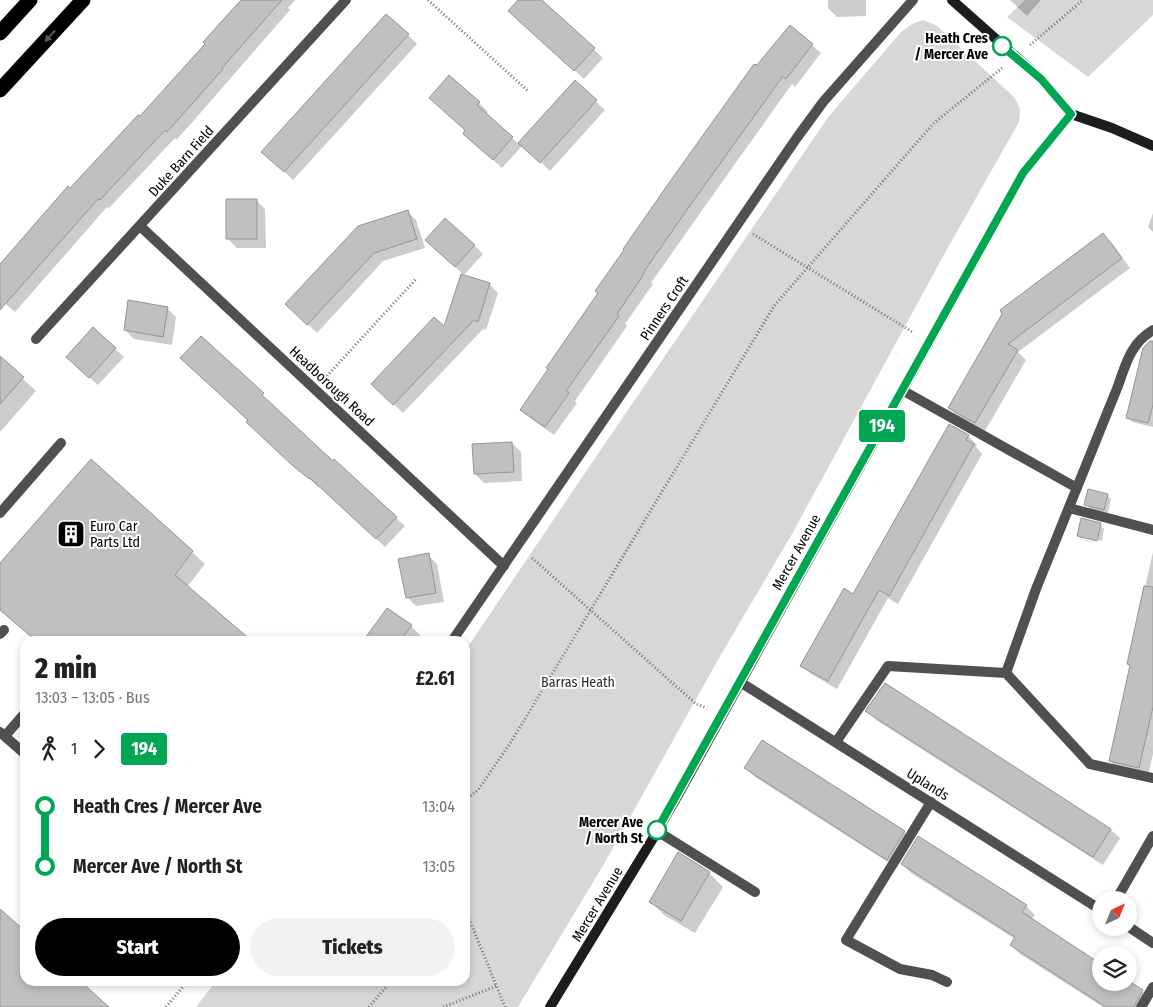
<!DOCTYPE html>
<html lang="en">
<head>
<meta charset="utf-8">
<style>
	:root { --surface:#fff; --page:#f2f2f2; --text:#222; --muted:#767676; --accent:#000 }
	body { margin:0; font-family:"Fira Sans Condensed",sans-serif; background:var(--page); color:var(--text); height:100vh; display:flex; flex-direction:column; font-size:19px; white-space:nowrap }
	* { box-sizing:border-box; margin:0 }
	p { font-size:16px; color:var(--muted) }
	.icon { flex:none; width:28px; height:28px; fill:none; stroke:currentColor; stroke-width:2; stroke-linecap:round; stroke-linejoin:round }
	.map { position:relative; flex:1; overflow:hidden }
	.sheet { position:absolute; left:20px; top:636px; width:450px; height:350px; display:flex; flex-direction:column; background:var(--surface); border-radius:15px; box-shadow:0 2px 8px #0003 }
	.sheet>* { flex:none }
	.badge { padding:0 10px; border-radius:4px; font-size:18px; line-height:32px }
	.needle { width:32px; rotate:43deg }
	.controls { position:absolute; left:1092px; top:891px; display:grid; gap:10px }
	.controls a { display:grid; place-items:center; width:45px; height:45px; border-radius:50%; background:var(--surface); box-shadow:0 2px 8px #0003; font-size:25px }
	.map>.badge { position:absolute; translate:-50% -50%; box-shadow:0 0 0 2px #fff }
	.legs { display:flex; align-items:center; gap:8px; height:55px; padding:0 15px; font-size:16px }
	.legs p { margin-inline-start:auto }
	.overview { display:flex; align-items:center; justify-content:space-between; height:85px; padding:0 15px }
	h1 { font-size:28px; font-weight:800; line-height:38px }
	.primary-button { display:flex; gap:10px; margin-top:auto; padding:10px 15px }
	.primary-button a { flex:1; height:58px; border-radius:30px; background:var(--accent); color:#fff; font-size:20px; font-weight:800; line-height:58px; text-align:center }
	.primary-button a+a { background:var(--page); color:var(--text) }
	ul { padding:0 15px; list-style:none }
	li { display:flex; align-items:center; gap:18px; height:60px; font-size:19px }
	li i { display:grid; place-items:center; width:8px; height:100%; margin:0 6px; background:currentColor }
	li i::after { content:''; width:12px; height:12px; margin:-6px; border:4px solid; border-radius:50%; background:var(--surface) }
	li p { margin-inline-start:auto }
	li:first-child i { background:linear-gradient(#0000 50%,currentColor 0) }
	li:last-child i { background:linear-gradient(currentColor 50%,#0000 0) }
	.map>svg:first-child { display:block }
	.green { fill:#d7d7d7 }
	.shadow { fill:#0003 }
	.building { fill:#c0c0c0; stroke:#949494 }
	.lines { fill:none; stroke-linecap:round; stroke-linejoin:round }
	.path { stroke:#727272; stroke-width:3; stroke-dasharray:1 2.5; stroke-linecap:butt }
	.lane { stroke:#505050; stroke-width:10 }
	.street { stroke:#505050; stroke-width:10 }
	.secondary { stroke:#1d1d1d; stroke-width:10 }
	.highway { stroke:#000; stroke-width:15 }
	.oneway { fill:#595959 }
	.line-1-casing { stroke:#fff; stroke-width:11 }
	.line-1 { stroke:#00a651; stroke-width:8 }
	.stop-1-dot { fill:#fff; stroke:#00a651; stroke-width:2.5 }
	.labels { text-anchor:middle; stroke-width:4; stroke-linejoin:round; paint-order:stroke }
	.stop-label { font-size:14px; font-weight:bold; fill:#000; stroke:#fff; text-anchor:end }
	.street-label { font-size:14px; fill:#000; stroke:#fff }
	.poi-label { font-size:14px; fill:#000; stroke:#fff; text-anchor:start }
	.park-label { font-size:14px; fill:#2e2e2e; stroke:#fff }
</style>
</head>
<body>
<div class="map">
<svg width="1153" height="1007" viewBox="0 0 1153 1007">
	<rect width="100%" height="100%" fill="#fff"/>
	<path class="green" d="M1025 0H1153V15L1088 77 1007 17Z
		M923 20 936 25 1015 98 1020 109 1019 122 941 260 792 534 719 658 604 864 518 1007H196L216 981H465V651L589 467 829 116 901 32 912 24Z"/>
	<path class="shadow" d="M243 0H295L288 8 290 10 189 126 176 140 175 138 109 208 107 207 15 312 0 299V266L70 189 140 118Z
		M520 0H540L603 58 584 79 519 20Z
		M828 0H866V16L837 17 828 8Z
		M1010 0H1041L1027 16Z
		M790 26 821 53 795 87 792 84 710 199 651 283 653 284 625 324 627 326 575 401 577 403 554 435 530 418 522 410 757 67Z
		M408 35 417 44 293 180 272 160Z
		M575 82 605 110 550 171 523 145 502 168 473 142 467 131 440 107 479 103 488 112 485 114 519 144Z
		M256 200 265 209 266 248H237L228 239Z
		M407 211 416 220 425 248 383 261 317 333 287 304Z
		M1153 213V232L1148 227Z
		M1103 235 1112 243 1130 268 1018 352 1026 360 985 431 958 417 950 408Z
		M426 240 474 245 483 254 464 275Z
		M489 284 498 293 486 330 483 329 403 413 382 393Z
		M167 308 176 317 172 345 134 339 125 330Z
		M205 341 333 462 405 526 385 547 319 486 318 487 191 367Z
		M1153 344V427L1132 422 1128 417Z
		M115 349 124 357 98 385 76 366Z
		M0 358 36 391 0 432Z
		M968 436 977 445 976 447 982 454 898 604 888 598 837 689 811 674 802 665 854 596Z
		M512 443 521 452 522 481 484 483 475 474Z
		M1107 495 1111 499 1108 513 1090 509 1086 504Z
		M1100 525 1104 529 1102 541 1081 536V539L1101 544 1082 540 1078 536Z
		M192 552 205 564 187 587 250 641H37L0 609V565Z
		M1153 552V754L1148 776 1119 770 1110 761 1131 666 1128 664Z
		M428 555 437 564 444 602 416 606 407 597Z
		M387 609 411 626 420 635 415 641H365Z
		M867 711 1111 830 1120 838 1103 865 876 720Z
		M746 768 904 832 913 841 897 868 755 777Z
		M679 854 709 873 723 887 695 933 664 915 650 901Z
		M902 864 1026 906 1035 915 1031 920 1101 965V982L1142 991 1151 1000 1147 1007H1103L1020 954 1011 945 1015 939 911 873Z"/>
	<path class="building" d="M241 0H282L222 68 223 69 167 132 165 130 100 200 98 199 0 310V264L68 186 70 188 138 115 140 116 205 44 203 42Z
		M518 0H542L595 48 574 71 508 11Z
		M386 14 409 34 284 172 261 152Z
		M790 25 813 44 786 79 783 76 684 214 643 273 644 274 617 314 619 316 566 391 569 393 545 427 520 410 548 369 546 368 598 293 595 291 624 250 623 249 671 180 754 64 757 65Z
		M449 75 480 102 477 105 513 137 493 160 463 134 465 130 429 98Z
		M575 80 597 100 540 163 518 143Z
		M226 199H257V239H226Z
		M408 210 417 239 374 253 307 325 285 304 358 226Z
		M445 218 475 245 455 267 425 240Z
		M1103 233 1122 258 1008 344 1018 350 975 423 948 408 1002 314 1000 310Z
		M461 274 490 283 478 322 474 320 393 405 371 384 434 317 444 326Z
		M128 300 168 307 163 337 124 330Z
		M93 327 116 348 89 378 66 357Z
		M201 336 264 393 262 395 333 461 334 459 397 517 376 539 310 478 309 479 292 465 246 422 248 420 180 358Z
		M1150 341H1153V405L1148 423 1126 418 1143 348Z
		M0 356 24 377 0 404Z
		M949 424 969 435 966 440 974 444 889 596 879 590 828 681 800 666 844 588 853 594Z
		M512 442 514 472 474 474 472 444Z
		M91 459 193 551 175 575 252 641H36L0 610V563Z
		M1088 489 1108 494 1104 510 1084 505Z
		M1081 518 1101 523 1097 541 1077 536Z
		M429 553 436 593 406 598 398 559Z
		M1144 586 1153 587V707L1139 768 1109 761 1130 665 1127 664Z
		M387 608 412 625 400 641H363Z
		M885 683 1111 829 1093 857 865 711Z
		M762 740 905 831 887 860 744 768Z
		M918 836 1027 905 1022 912 1101 964V982H1129V981L1143 990 1134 1007H1106L1010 945 1015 937 901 864Z
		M678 852 710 872 681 921 649 902Z
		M0 909 25 931V981H80L109 1007H0Z"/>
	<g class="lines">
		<path class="path" d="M428 0 528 91
			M1030 45 1083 0
			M753 234 914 333
			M327 376 416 279
			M532 558 696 704 707 708
			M465 800 478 790 511 742 774 306 933 124 1002 68
			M465 909 505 1007
			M166 1007 188 981
			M369 1007 391 981
			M443 1007 497 986"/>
		<path class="lane" d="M1153 330C1131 343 1126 363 1118 386L1036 589 1006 673 1090 764 1153 778
			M902 390 1077 488
			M1069 508 1153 530
			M0 513 61 443
			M0 634 4 630
			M5 736 25 713
			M836 742 888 666 1006 673
			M931 802 846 940 900 969 932 975 947 982
			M657 831 755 892
			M1141 1007 1153 987"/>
		<path class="street" d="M140 226 504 566
			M36 339 346 0
			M452 641 796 139 823 102 913 0
			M740 682 1101 910
			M0 732 25 754
			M1116 900 1153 836
			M1129 927 1153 943"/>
		<path class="secondary" d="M952 0 1041 79 1071 114
			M1071 114 1112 128 1153 146
			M550 1007 652 840 678 795 1023 173 1071 114"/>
		<path class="highway" d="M0 33 30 0
			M0 90 83 0"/>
	</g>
	<defs><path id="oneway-solid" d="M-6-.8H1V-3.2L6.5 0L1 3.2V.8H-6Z" transform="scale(1.25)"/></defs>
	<use class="oneway" href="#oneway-solid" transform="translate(50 36) rotate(133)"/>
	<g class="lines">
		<defs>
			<path id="line-1" d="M657 830 1023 173 1071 114 1041 79 1002 46"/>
		</defs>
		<use href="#line-1" class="line-1-casing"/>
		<use href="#line-1" class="line-1"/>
	</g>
	<defs>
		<symbol id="building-square" viewBox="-11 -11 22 22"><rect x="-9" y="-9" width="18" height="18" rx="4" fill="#000" stroke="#fff"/><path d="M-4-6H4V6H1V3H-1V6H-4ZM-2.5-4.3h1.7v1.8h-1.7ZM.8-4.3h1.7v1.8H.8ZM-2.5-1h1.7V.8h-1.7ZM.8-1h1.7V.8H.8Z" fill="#fff"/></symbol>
	</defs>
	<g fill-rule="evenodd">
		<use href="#building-square" x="55" y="518" width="32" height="32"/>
	</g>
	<g class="stop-1-dot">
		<circle cx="1002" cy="46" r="9"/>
		<circle cx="657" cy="830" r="9"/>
	</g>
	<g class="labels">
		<g class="stop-label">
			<text x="988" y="43">Heath Cres<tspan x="988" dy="16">/ Mercer Ave</tspan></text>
			<text x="643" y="827">Mercer Ave<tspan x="643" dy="16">/ North St</tspan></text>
		</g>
		<g class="street-label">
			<text transform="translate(181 161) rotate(-48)" y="5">Duke Barn Field</text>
			<text transform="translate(664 308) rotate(-56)" y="5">Pinners Croft</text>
			<text transform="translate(332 386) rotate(43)" y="5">Headborough Road</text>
			<text transform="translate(796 552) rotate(-61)" y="5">Mercer Avenue</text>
			<text transform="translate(928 784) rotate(32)" y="5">Uplands</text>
			<text transform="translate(597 904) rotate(-59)" y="5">Mercer Avenue</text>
		</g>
		<g class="poi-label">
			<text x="90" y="531">Euro Car<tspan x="90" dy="16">Parts Ltd</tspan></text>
		</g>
		<g class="park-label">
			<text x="578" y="687">Barras Heath</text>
		</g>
	</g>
</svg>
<div class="controls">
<a><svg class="needle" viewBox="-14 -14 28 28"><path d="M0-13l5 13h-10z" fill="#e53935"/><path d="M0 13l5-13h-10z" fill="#767676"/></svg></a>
<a><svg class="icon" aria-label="layers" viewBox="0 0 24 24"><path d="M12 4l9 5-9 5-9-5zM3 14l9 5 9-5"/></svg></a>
</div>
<b class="badge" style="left:882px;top:426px;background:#00a651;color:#fff">194</b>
<section class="sheet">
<div class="overview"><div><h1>2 min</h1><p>13:03 – 13:05 · Bus</p></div><b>£2.61</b></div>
<div class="legs"><svg class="icon" aria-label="walk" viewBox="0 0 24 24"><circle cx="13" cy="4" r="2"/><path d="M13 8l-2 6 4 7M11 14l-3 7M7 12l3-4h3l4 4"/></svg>1<svg class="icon" aria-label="forward" viewBox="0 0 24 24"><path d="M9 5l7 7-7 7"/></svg><b class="badge" style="background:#00a651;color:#fff">194</b></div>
<ul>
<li><i style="color:#00a651"></i><b>Heath Cres / Mercer Ave</b><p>13:04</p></li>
<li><i style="color:#00a651"></i><b>Mercer Ave / North St</b><p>13:05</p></li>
</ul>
<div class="primary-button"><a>Start</a><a>Tickets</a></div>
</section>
</div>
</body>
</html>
